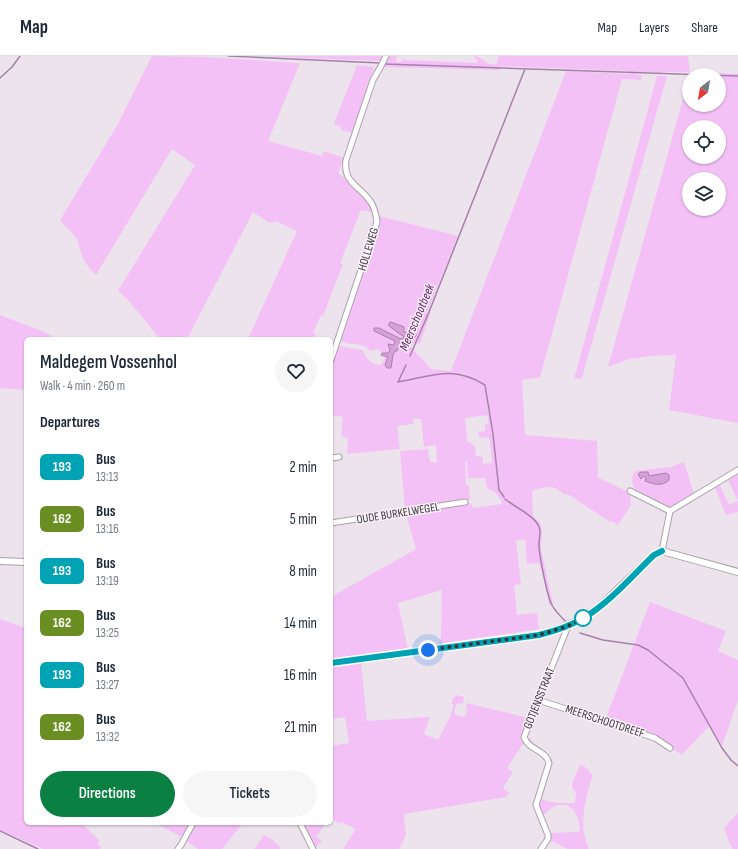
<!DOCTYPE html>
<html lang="en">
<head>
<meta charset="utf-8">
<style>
	:root { --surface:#fff; --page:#f6f6f7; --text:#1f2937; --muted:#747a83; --line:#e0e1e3; --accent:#0b8043 }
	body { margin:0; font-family:"Sofia Sans Condensed",sans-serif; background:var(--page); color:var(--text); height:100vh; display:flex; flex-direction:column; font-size:15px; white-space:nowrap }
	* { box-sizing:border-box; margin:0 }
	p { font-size:13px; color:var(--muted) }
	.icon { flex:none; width:22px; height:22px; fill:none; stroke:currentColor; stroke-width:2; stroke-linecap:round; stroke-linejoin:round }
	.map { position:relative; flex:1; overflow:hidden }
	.details { position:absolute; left:24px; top:281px; width:309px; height:488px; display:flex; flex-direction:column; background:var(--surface); border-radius:6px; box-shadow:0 1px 3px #0004 }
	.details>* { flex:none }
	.badge { padding:0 8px; border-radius:6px; font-size:14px; line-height:26px }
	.needle { width:26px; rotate:211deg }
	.controls { position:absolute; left:682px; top:12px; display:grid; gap:8px }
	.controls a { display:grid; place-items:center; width:44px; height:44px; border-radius:50%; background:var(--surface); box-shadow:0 1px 3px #0004; font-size:20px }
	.you { position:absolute; width:20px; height:20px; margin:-10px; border:3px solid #fff; border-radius:50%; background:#1a73e8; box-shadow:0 0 0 6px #1a73e833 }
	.map>.badge { position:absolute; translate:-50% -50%; box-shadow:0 0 0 2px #fff }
	h2 { padding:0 16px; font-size:15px; line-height:36px }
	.round { display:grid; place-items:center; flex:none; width:42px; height:42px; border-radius:21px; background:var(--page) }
	.headline { display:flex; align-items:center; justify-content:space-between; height:68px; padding:0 16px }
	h1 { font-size:19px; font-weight:600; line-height:30px }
	.cta { display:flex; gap:8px; margin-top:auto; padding:8px 16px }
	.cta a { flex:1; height:46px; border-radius:24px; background:var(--accent); color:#fff; font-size:16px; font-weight:600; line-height:46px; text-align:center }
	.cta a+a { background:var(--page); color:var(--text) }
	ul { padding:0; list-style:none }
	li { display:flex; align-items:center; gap:12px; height:52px; padding:0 16px }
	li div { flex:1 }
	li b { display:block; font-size:15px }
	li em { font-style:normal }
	li .badge { min-width:44px; font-weight:700; text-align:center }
	header { display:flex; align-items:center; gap:24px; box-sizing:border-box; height:56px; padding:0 20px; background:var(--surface); border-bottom:1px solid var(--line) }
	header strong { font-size:19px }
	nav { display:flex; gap:22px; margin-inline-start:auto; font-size:14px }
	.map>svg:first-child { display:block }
	.green { fill:#f4c1f7; fill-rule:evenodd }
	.water { fill:#d7a0da; stroke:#a780a9 }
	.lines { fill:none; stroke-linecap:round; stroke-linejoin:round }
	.stream { stroke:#a780a9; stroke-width:1.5 }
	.minor-casing { stroke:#aaa1aa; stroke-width:7 }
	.tertiary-casing { stroke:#aaa1aa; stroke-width:8 }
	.minor { stroke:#fff; stroke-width:5 }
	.tertiary { stroke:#fff; stroke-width:6 }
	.line-casing { stroke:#fff; stroke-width:9 }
	.line { stroke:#00a3b4; stroke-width:6 }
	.walk { stroke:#373437; stroke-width:4; stroke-dasharray:0 7.2 }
	.stop-dot { fill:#fff; stroke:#00a3b4; stroke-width:2 }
	.labels { text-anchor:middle; stroke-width:3; stroke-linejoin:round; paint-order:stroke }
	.street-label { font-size:12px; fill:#373437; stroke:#faf0fa }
	.water-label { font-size:13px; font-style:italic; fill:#642469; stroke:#faf0fa }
</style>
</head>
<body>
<header>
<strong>Map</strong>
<nav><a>Map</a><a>Layers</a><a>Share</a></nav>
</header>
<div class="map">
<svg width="738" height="793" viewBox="0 0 738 793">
	<rect width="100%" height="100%" fill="#ece3ed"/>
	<path class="green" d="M152 0 204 1 300 7 268 85 322 100 324 95 344 102 338 117C348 124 370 145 372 156L361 154 340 207 343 208 323 260 321 259 313 277 316 278 314 283H248L297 175 276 165 270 167 253 156 187 283H160L128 244 118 235 195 109 172 93 96 219 89 212 82 200 77 183 60 164 118 68Z
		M255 0H384L382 5Z
		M388 0H397L396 6H402V4L476 7 478 6 473 0C483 0 485 10 497 8L499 0H688L690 16H636L635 19H642L641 24 622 23 540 321 522 324 525 379 597 385 598 418 597 421 630 437 631 449 618 469 612 465 610 466 569 439C563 439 562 436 557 433 551 429 541 432 534 434L532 437 533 460 540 467 542 473 541 494 553 548 549 549 547 536H546L545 526 539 507 527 508 525 483 516 485 521 528 514 529 517 559 537 557 539 573 439 588 441 580 442 534 398 547 408 594 331 604V541L416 493 406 458 471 447 473 452 502 448C501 441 494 434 487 433L485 422H468L467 406 465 405 466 429H469L470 444 405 455 400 395 428 393 430 406H437L436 389 424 391 421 363H413V368L397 370 400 393 347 398 348 382 341 380 343 361 331 359V312L338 290 363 294C366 303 372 309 381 309L385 301 388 300 385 309 391 311 393 299 399 291 400 288 412 283 415 278 404 276V271L392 266 394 274 405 281 404 282 401 283 379 272 374 275 395 285 394 289 391 288 390 294C386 299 381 297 378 293L370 295C368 293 367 291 365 290 357 287 347 290 341 284L342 276 379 165V160L458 180 427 257 430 258 420 288 413 287 411 291 431 313 451 315 566 15 629 18 627 15 500 10V14L384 11ZM487 359 489 368H485V375L479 376V381L488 382 490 384 492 407 483 408V401L476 400 475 390 469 386H467L465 362Z
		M357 9 374 11 353 77 341 74V71L334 68Z
		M693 16 738 18V367L669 354 676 299 650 300 629 303 608 311 689 22V49H719V19H693ZM689 71H719V101H689ZM689 123H719V153H689Z
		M657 20H667L582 322 574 323Z
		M0 259 44 276 58 283H26V334L0 332Z
		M684 406 694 438 671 452C664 449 641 440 637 435 631 430 632 423 633 417L636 415 671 411Z
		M738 418V456L726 459 715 432 720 429 729 449 738 445 728 424Z
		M650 546 726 575 718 595 738 604V644L722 690 709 670 682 699 655 680 606 662Z
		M0 563 25 572 26 571V767H81L100 785 97 787 101 791 100 793H43L0 774Z
		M361 607 367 665 430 661 424 678 438 684 449 663 454 649 451 648 453 642 455 641 456 639 464 641 463 648 459 647 456 649 454 656C456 661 461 661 465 660L467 656 466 648 467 647 528 662 527 664 531 666 527 681 532 684 533 688 529 691 523 688 507 712 513 716 503 732 509 737 506 741 404 758 406 779 399 793H343L356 773 341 766 340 768 331 762V690L349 687 345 661 331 663V611Z
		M580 709 584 710 593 719C585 742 578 770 589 793H568L551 785V777L577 776 580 775C579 760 573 744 555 750 550 752 548 757 542 759L538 750 539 742C550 747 563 748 575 747L576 736 573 734 572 728Z
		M738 757V793H733L729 786 724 772Z
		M155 767H191L185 779 180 780Z
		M196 767H243L222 793H198L186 785Z
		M312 767H326L316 781 322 785 315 792 305 771Z
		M264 779 273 784 281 793H254Z"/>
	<path class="water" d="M391 266 404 271V276L416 278V280L412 283 400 288 397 295H395L393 299 391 312H387L385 309 388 301 381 299 382 297H388L390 294 388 288 394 289 395 285 374 275V272H379L401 283 404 282V281L389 270V267Z
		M641 416H648L649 420 666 417 669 419V424C662 431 653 428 645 425L646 422 644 420 641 423 638 418Z"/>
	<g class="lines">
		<path class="stream" d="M228 0 380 7
			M384 8 738 20
			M0 22 12 11 20 0
			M410 300 429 256 525 13
			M406 309 398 326C432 320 453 309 485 329L493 378 498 425 499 434 504 441
			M505 443C515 451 531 458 537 467 543 475 538 483 539 491 540 502 547 540 552 549 555 555 560 560 566 566
			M580 577 603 584 638 589 648 594 683 622 722 692 731 704 738 710
			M0 775 38 793"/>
		<defs>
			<path id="minor" d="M331 304 377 166C376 159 375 151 370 145 359 129 343 127 346 104L373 24 381 10 386 0
				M331 402 339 401
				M630 435 670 455
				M331 467 465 446
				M662 495 670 455 738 414
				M538 644 655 682 670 692
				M300 767 313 793
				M178 793 181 789 193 767
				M541 793 548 783V779L536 749 549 707C546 694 528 694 524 681L568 570"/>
			<path id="tertiary" d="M0 505 26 506
				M331 607 539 579C562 573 581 565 600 550L654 499 662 495 738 516"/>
		</defs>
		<use href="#minor" class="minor-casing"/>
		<use href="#tertiary" class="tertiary-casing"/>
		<use href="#minor" class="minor"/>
		<use href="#tertiary" class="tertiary"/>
	</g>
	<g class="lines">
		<defs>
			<path id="line" d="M331 607 539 579C555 575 571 570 585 561 610 546 633 519 654 499L662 495"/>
		</defs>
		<use href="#line" class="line-casing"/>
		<use href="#line" class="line"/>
		<path class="walk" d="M428 594 539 579 568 570 584 562H583"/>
	</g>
	<circle class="stop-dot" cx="583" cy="562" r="8"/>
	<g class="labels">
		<g class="street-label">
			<text transform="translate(368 193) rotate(-73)" y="4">HOLLEWEG</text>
			<text transform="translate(398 457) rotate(-9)" y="4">OUDE BURKELWEGEL</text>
			<text transform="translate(539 642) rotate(-68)" y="4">GOTJENSSTRAAT</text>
			<text transform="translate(605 665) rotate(18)" y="4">MEERSCHOOTDREEF</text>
		</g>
		<g class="water-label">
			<text transform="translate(416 261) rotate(-67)" y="5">Meerschootbeek</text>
		</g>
	</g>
</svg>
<div class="controls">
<a><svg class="needle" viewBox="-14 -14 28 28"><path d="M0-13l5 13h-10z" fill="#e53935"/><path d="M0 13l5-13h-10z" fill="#747a83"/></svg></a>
<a><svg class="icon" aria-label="locate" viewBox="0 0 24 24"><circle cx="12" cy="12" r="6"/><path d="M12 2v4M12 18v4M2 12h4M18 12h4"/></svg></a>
<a><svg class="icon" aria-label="layers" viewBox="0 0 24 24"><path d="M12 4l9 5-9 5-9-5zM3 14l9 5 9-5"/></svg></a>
</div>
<div class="you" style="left:428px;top:594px"></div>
<section class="details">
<div class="headline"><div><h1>Maldegem Vossenhol</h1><p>Walk · 4 min · 260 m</p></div><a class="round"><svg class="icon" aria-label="heart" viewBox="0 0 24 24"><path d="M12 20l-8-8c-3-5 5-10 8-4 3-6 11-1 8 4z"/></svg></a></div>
<h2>Departures</h2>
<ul>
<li><span class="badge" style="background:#00a3b4;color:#fff">193</span><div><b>Bus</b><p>13:13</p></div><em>2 min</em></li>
<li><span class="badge" style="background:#6b8e23;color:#fff">162</span><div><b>Bus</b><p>13:16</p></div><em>5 min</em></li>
<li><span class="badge" style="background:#00a3b4;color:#fff">193</span><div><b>Bus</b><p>13:19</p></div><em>8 min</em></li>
<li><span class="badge" style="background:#6b8e23;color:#fff">162</span><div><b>Bus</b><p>13:25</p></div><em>14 min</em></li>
<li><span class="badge" style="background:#00a3b4;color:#fff">193</span><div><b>Bus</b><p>13:27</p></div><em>16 min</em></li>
<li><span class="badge" style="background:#6b8e23;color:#fff">162</span><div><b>Bus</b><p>13:32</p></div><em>21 min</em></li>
</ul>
<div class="cta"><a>Directions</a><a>Tickets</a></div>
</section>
</div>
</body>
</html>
